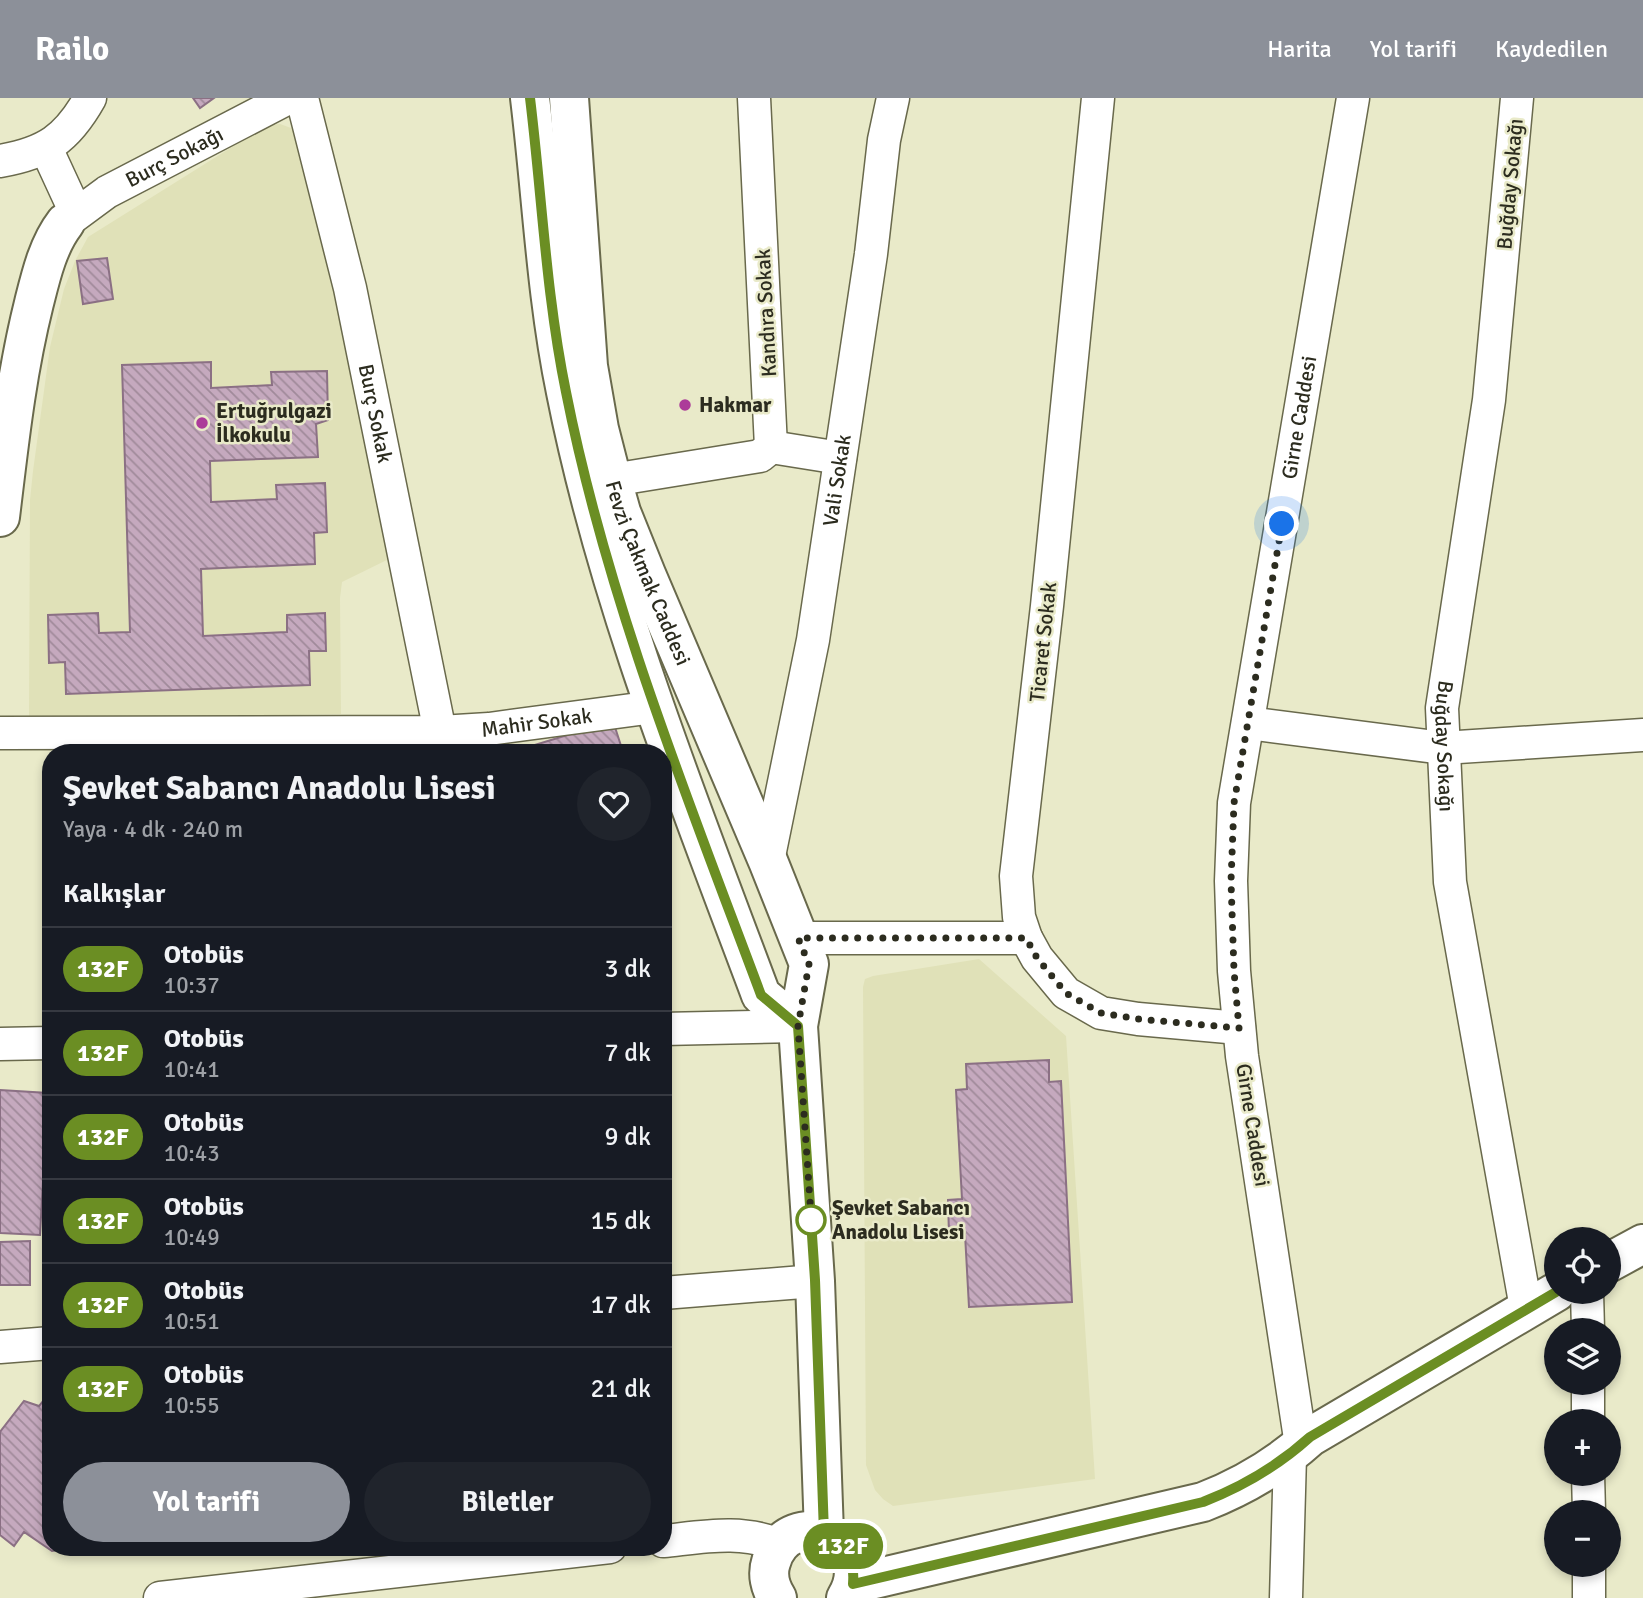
<!DOCTYPE html>
<html lang="tr">
<head>
<meta charset="utf-8">
<style>
	:root { --surface:#171b24; --page:#20242c; --text:#f1f3f6; --muted:#9ea1a6; --line:#363941; --accent:#8c9099 }
	body { margin:0; font-family:Signika,sans-serif; background:var(--page); color:var(--text); height:100vh; display:flex; flex-direction:column; font-size:26px; white-space:nowrap }
	* { box-sizing:border-box; margin:0 }
	p { font-size:23px; color:var(--muted) }
	.icon { flex:none; width:38px; height:38px; fill:none; stroke:currentColor; stroke-width:2; stroke-linecap:round; stroke-linejoin:round }
	.map { position:relative; flex:1; overflow:hidden }
	.details { position:absolute; left:42px; top:646px; width:630px; height:812px; display:flex; flex-direction:column; background:var(--surface); border-radius:28px; box-shadow:0 4px 10px #0003 }
	.details>* { flex:none }
	.badge { padding:0 14px; border-radius:23px; font-size:24px; line-height:46px }
	.controls { position:absolute; left:1544px; top:1129px; display:grid; gap:14px }
	.controls a { display:grid; place-items:center; width:77px; height:77px; border-radius:50%; background:var(--surface); box-shadow:0 4px 10px #0003; font-size:35px }
	.you { position:absolute; width:35px; height:35px; margin:-18px; border:5px solid #fff; border-radius:50%; background:#1a73e8; box-shadow:0 0 0 10px #1a73e833 }
	.map>.badge { position:absolute; translate:-50% -50%; box-shadow:0 0 0 4px #fff }
	h2 { padding:0 21px; font-size:26px; line-height:63px }
	.round { display:grid; place-items:center; flex:none; width:74px; height:74px; border-radius:37px; background:var(--page) }
	.overview { display:flex; align-items:center; justify-content:space-between; height:119px; padding:0 21px }
	h1 { font-size:33px; font-weight:700; line-height:52px }
	.button { display:flex; gap:14px; margin-top:auto; padding:14px 21px }
	.button a { flex:1; height:80px; border-radius:42px; background:var(--accent); color:#fff; font-size:28px; font-weight:700; line-height:80px; text-align:center }
	.button a+a { background:var(--page); color:var(--text) }
	ul { padding:0; list-style:none }
	li { display:flex; align-items:center; gap:21px; height:84px; padding:0 21px; border-top:2px solid var(--line) }
	li div { flex:1 }
	li b { display:block; font-size:26px }
	li em { font-style:normal }
	li .badge { min-width:77px; font-weight:700; text-align:center }
	header { display:flex; align-items:center; gap:42px; box-sizing:border-box; height:98px; padding:0 35px; background:var(--accent); color:#fff }
	header strong { font-size:33px }
	nav { display:flex; gap:38px; margin-inline-start:auto; font-size:24px }
	.map>svg:first-child { display:block }
	.built { fill:#e0e1b8 }
	.building { fill:url(#building-back-hatch); stroke:#8b7084; stroke-width:2 }
	.lines { fill:none; stroke-linecap:round; stroke-linejoin:round }
	.street-casing { stroke:#69694c; stroke-width:35 }
	.secondary-casing { stroke:#69694c; stroke-width:42 }
	.street { stroke:#fff; stroke-width:32 }
	.secondary { stroke:#fff; stroke-width:38 }
	.line-casing { stroke:#fff; stroke-width:16 }
	.line { stroke:#6b8e23; stroke-width:10 }
	.walk { stroke:#2c2c1f; stroke-width:7; stroke-dasharray:0 12.6 }
	.poi-dot { fill:#ac3c99; stroke:#e9eac9; stroke-width:2.5 }
	.stop-dot { fill:#fff; stroke:#6b8e23; stroke-width:3.5 }
	.labels { text-anchor:middle; stroke-width:5; stroke-linejoin:round; paint-order:stroke }
	.street-label { font-size:21px; fill:#2c2c1f; stroke:#e9eac9 }
	.poi-label { font-size:21px; font-weight:bold; fill:#2c2c1f; stroke:#e9eac9; text-anchor:start }
	.stop-label { font-size:21px; font-weight:bold; fill:#2c2c1f; stroke:#e9eac9; text-anchor:start }
</style>
</head>
<body>
<header>
<strong>Railo</strong>
<nav><a>Harita</a><a>Yol tarifi</a><a>Kaydedilen</a></nav>
</header>
<div class="map">
<svg width="1643" height="1500" viewBox="0 0 1643 1500">
	<defs>
		<pattern id="building-back-hatch" width="6" height="6" patternUnits="userSpaceOnUse" patternTransform="scale(1.75)"><rect width="6" height="6" fill="#c5a9be"/><path d="M-1 5l2 2M0 0l6 6M5-1l2 2" fill="none" stroke="#a08a9a"/></pattern>
	</defs>
	<rect width="100%" height="100%" fill="#e9eac9"/>
	<path class="built" d="M280 26 291 30 300 39 395 458 342 484 340 500 341 616 29 622 30 402 33 373 50 249 64 191 75 163 88 139 267 27Z
		M979 861 1066 938 1095 1381 893 1408 883 1401 875 1392 866 1367 863 889 865 881 873 878Z"/>
	<path class="building" d="M193 0H214L200 10Z
		M107 160 113 201 83 206 77 163Z
		M211 264V290L272 287 271 274 327 273 328 322 316 326 318 359 210 363 211 404 277 401 276 387 325 385 327 434 314 435 315 466 201 471 203 538 287 534V517L325 515 326 553H309L310 587 66 596 65 564 49 565 48 517 98 515 99 535 130 534 122 267Z
		M613 623 623 654H512Z
		M1049 962V984L1061 983 1072 1204 969 1209 965 1136 949 1137 948 1102 962 1101 956 992 967 991 966 966Z
		M0 992 48 995 40 1137 0 1135Z
		M30 1143V1187H0V1144Z
		M51 1293V1449H78L52 1453 24 1434 14 1448 0 1437V1334L24 1303 39 1308Z"/>
	<g class="lines">
		<defs>
			<g id="street">
				<path id="s1" d="M302 0 350 190 440 634"/>
				<path d="M1098 0 1047 508 1016 778 1019 819 1026 840 1037 860 1066 895 1101 915 1138 921 1239 930"/>
				<path id="s2" d="M1517 0 1489 302 1442 610 1450 784 1526 1210"/>
				<path d="M46 50 76 115"/>
				<path d="M0 63C46 55 67 41 90 0"/>
				<path id="s3" d="M65 125 107 94 288 0"/>
				<path d="M771 349 840 360"/>
				<path d="M612 382 760 358 771 349 754 0"/>
				<path d="M1248 625 1443 650 1643 637"/>
				<path id="s4" d="M0 635 440 634 489 631 654 609"/>
				<path id="s5" d="M768 763 813 542 871 156 884 42 893 0"/>
				<path d="M798 840H1026"/>
				<path d="M663 931 798 928"/>
				<path d="M0 946 51 945"/>
				<path d="M1587 1194 1588 1232"/>
				<path d="M663 1195 815 1183"/>
				<path d="M0 1249 51 1245"/>
				<path d="M1588 1284V1323"/>
				<path id="s6" d="M1301 1347 1242 958 1234 873 1231 783 1234 705 1353 0"/>
				<path d="M1588 1376 1589 1414"/>
				<path d="M663 1443C703 1439 741 1431 779 1447"/>
				<path d="M1589 1466V1500"/>
				<path d="M160 1500 610 1449"/>
				<path d="M1286 1500 1290 1358"/>
			</g>
			<g id="secondary">
				<path d="M530 0C542 98 546 197 566 294 607 501 687 699 761 897L798 928"/>
				<path id="s7" d="M569 0 588 268 599 331 612 382 621 414 646 476 768 763 809 866 798 928 815 1183 824 1435"/>
				<path d="M0 419C9 345 16 277 34 205 41 177 48 147 65 125"/>
				<path d="M1608 1165 1643 1146"/>
				<path d="M853 1486 1203 1404C1244 1388 1278 1368 1310 1339L1556 1194"/>
				<path d="M777 1500C770 1489 767 1476 771 1464 789 1403 881 1442 846 1500"/>
			</g>
		</defs>
		<use href="#street" class="street-casing"/>
		<use href="#secondary" class="secondary-casing"/>
		<use href="#street" class="street"/>
		<use href="#secondary" class="secondary"/>
	</g>
	<g class="lines">
		<defs>
			<path id="line" d="M530 0C542 98 546 197 566 294 607 501 687 699 761 897L798 928 815 1182 824 1435C847 1446 855 1461 853 1486L1203 1404C1244 1388 1278 1368 1310 1339L1556 1194"/>
		</defs>
		<use href="#line" class="line-casing"/>
		<use href="#line" class="line"/>
		<path class="walk" d="M811 1122 812 1132 798 928 809 866 798 840H1026L1037 860 1066 895 1101 915 1138 921 1239 930 1234 873 1231 783 1234 705 1282 426"/>
	</g>
	<g class="poi-dot">
		<circle cx="685" cy="307" r="7"/>
		<circle cx="202" cy="325" r="7"/>
	</g>
	<circle class="stop-dot" cx="811" cy="1122" r="14"/>
	<g class="labels">
		<g class="street-label">
			<text dy="7" stroke="none"><textPath href="#s3" startOffset="128">Burç Sokağı</textPath></text>
			<text transform="translate(1510 86) rotate(-85)" y="7">Buğday Sokağı</text>
			<text transform="translate(766 215) rotate(-93)" y="7">Kandıra Sokak</text>
			<text dy="7" stroke="none"><textPath href="#s1" startOffset="324">Burç Sokak</textPath></text>
			<text dy="7" stroke="none"><textPath href="#s6" startOffset="1038">Girne Caddesi</textPath></text>
			<text dy="7" stroke="none"><textPath href="#s5" startOffset="387">Vali Sokak</textPath></text>
			<text dy="7" stroke="none"><textPath href="#s7" startOffset="485">Fevzi Çakmak Caddesi</textPath></text>
			<text transform="translate(1043 544) rotate(-84)" y="7">Ticaret Sokak</text>
			<text dy="7" stroke="none"><textPath href="#s4" startOffset="537">Mahir Sokak</textPath></text>
			<text dy="7" stroke="none"><textPath href="#s2" startOffset="653">Buğday Sokağı</textPath></text>
			<text transform="translate(1253 1027) rotate(81)" y="7">Girne Caddesi</text>
		</g>
		<g class="poi-label">
			<text x="699" y="314">Hakmar</text>
			<text x="216" y="320">Ertuğrulgazi<tspan x="216" dy="24">İlkokulu</tspan></text>
		</g>
		<g class="stop-label">
			<text x="832" y="1117">Şevket Sabancı<tspan x="832" dy="24">Anadolu Lisesi</tspan></text>
		</g>
	</g>
</svg>
<div class="controls">
<a><svg class="icon" aria-label="locate" viewBox="0 0 24 24"><circle cx="12" cy="12" r="6"/><path d="M12 2v4M12 18v4M2 12h4M18 12h4"/></svg></a>
<a><svg class="icon" aria-label="layers" viewBox="0 0 24 24"><path d="M12 4l9 5-9 5-9-5zM3 14l9 5 9-5"/></svg></a>
<a>+</a>
<a>−</a>
</div>
<div class="you" style="left:1282px;top:426px"></div>
<b class="badge" style="left:843px;top:1448px;background:#6b8e23;color:#fff">132F</b>
<section class="details">
<div class="overview"><div><h1>Şevket Sabancı Anadolu Lisesi</h1><p>Yaya · 4 dk · 240 m</p></div><a class="round"><svg class="icon" aria-label="heart" viewBox="0 0 24 24"><path d="M12 20l-8-8c-3-5 5-10 8-4 3-6 11-1 8 4z"/></svg></a></div>
<h2>Kalkışlar</h2>
<ul>
<li><span class="badge" style="background:#6b8e23;color:#fff">132F</span><div><b>Otobüs</b><p>10:37</p></div><em>3 dk</em></li>
<li><span class="badge" style="background:#6b8e23;color:#fff">132F</span><div><b>Otobüs</b><p>10:41</p></div><em>7 dk</em></li>
<li><span class="badge" style="background:#6b8e23;color:#fff">132F</span><div><b>Otobüs</b><p>10:43</p></div><em>9 dk</em></li>
<li><span class="badge" style="background:#6b8e23;color:#fff">132F</span><div><b>Otobüs</b><p>10:49</p></div><em>15 dk</em></li>
<li><span class="badge" style="background:#6b8e23;color:#fff">132F</span><div><b>Otobüs</b><p>10:51</p></div><em>17 dk</em></li>
<li><span class="badge" style="background:#6b8e23;color:#fff">132F</span><div><b>Otobüs</b><p>10:55</p></div><em>21 dk</em></li>
</ul>
<div class="button"><a>Yol tarifi</a><a>Biletler</a></div>
</section>
</div>
</body>
</html>
